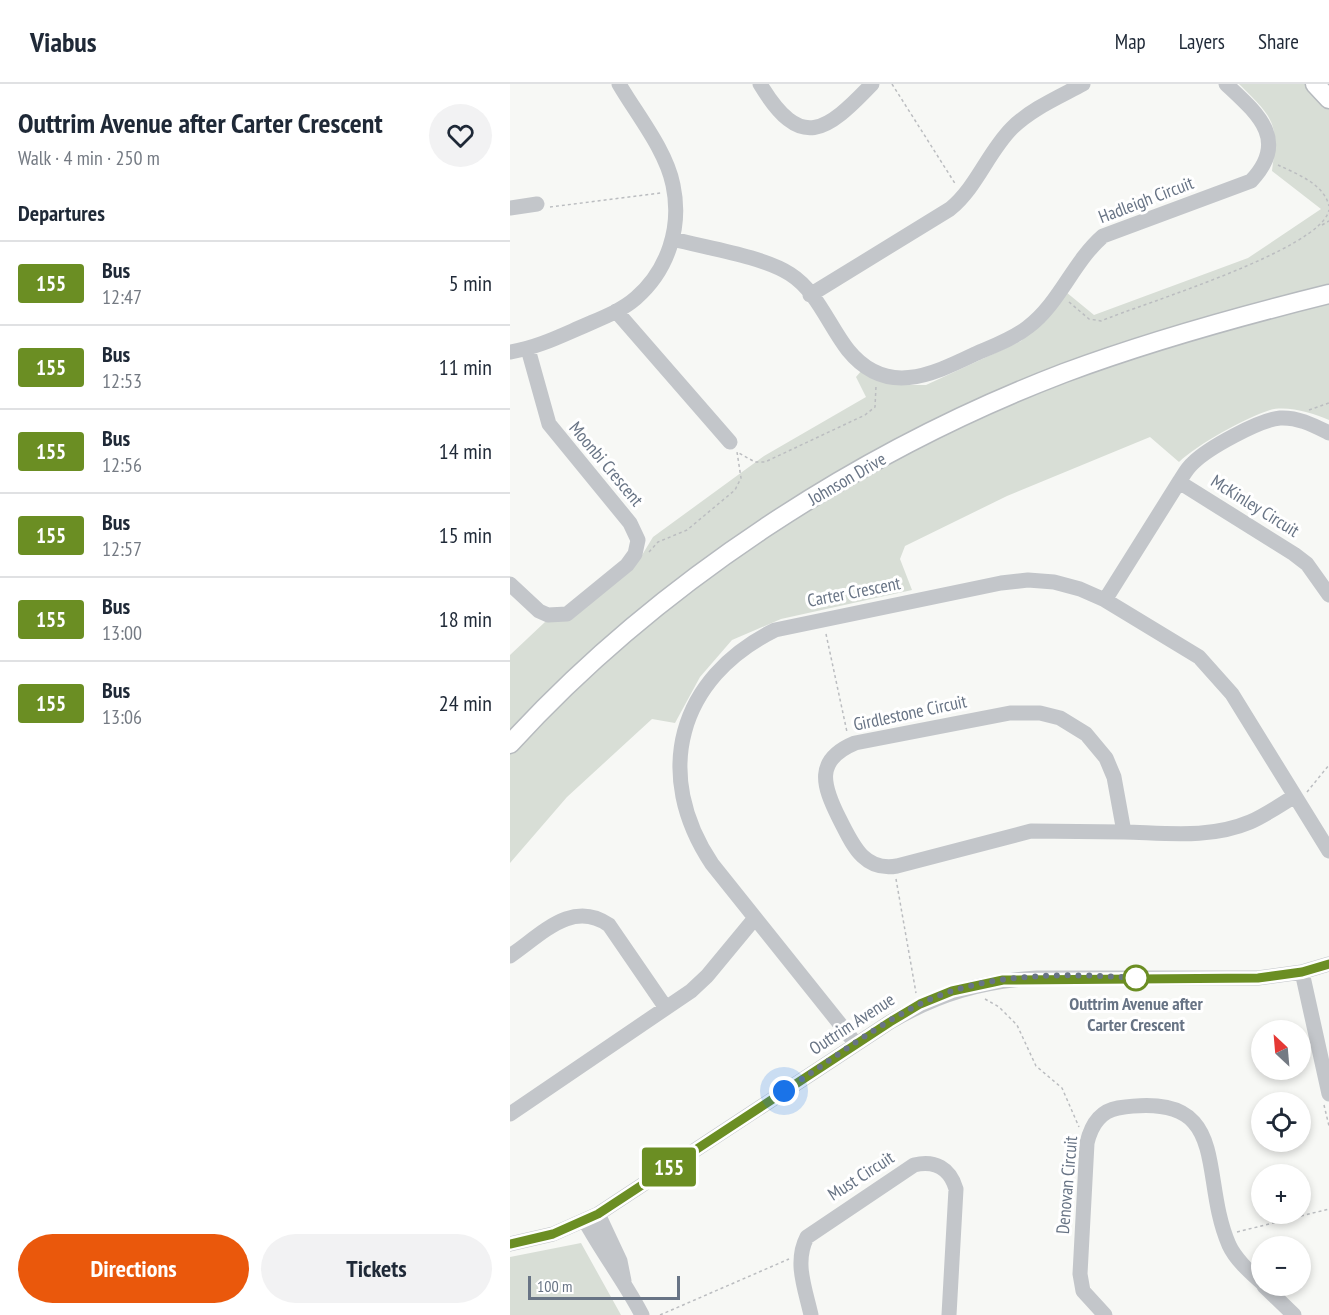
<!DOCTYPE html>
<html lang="en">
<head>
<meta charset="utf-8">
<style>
	:root { --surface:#fff; --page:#f2f2f3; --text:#1f2937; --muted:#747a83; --line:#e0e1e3; --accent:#ea580c }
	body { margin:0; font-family:"PT Sans Narrow",sans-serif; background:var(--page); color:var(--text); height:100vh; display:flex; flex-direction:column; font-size:22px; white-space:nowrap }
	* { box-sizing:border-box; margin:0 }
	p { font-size:20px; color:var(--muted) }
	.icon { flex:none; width:33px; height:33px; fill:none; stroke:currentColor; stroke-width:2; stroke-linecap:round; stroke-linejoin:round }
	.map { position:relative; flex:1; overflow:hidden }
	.sheet { display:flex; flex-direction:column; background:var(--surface); width:510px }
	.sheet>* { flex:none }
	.badge { padding:0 12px; border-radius:4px; font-size:21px; line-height:39px }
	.needle { width:39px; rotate:334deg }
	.controls { position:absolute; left:741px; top:936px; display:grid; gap:12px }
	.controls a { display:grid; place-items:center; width:60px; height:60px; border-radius:50%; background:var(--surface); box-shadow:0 3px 9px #0003; font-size:30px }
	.scale { position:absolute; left:18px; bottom:15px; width:152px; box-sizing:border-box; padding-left:6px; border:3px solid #687485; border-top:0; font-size:16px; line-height:21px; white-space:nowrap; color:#687485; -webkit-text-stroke:4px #fff; paint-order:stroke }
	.you { position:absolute; width:30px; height:30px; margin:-15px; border:4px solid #fff; border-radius:50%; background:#1a73e8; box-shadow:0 0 0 9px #1a73e833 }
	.map>.badge { position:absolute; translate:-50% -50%; box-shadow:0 0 0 3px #fff }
	h2 { padding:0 18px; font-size:22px; line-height:54px }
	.round { display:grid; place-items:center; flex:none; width:63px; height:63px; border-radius:32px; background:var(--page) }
	.head { display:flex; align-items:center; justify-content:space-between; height:102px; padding:0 18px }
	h1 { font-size:28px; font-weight:600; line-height:45px }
	.primary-button { display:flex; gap:12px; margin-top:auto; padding:12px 18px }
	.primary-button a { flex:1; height:69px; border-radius:36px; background:var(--accent); color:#fff; font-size:24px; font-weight:600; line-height:69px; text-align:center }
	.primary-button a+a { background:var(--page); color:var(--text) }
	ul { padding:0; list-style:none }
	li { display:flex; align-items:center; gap:18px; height:84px; padding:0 18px; border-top:2px solid var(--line) }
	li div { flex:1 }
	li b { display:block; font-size:22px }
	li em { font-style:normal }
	li .badge { min-width:66px; font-weight:700; text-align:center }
	header { display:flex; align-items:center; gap:36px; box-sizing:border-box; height:84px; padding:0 30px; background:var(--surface); border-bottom:2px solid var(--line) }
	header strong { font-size:28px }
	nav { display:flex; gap:33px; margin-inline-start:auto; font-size:21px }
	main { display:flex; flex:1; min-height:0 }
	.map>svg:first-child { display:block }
	.green { fill:#d8ded6 }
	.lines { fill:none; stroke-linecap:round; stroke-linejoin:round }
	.major-casing { stroke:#b6babe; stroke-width:21 }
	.path { stroke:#bbbdc0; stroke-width:1.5; stroke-dasharray:3 3; stroke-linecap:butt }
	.minor { stroke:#c3c6ca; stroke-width:15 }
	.major { stroke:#fff; stroke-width:18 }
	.line-casing { stroke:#fff; stroke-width:14 }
	.line { stroke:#6b8e23; stroke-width:9 }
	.walk { stroke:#687485; stroke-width:6; stroke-dasharray:0 10.8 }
	.stop-dot { fill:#fff; stroke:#6b8e23; stroke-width:3 }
	.labels { text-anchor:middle; stroke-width:6; stroke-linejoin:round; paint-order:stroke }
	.street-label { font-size:18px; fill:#687485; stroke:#fff }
	.stop-label { font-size:18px; font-weight:bold; fill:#687485; stroke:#fff }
</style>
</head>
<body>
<header>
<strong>Viabus</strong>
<nav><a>Map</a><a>Layers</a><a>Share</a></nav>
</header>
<main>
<section class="sheet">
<div class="head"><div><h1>Outtrim Avenue after Carter Crescent</h1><p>Walk · 4 min · 250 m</p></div><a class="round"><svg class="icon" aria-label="heart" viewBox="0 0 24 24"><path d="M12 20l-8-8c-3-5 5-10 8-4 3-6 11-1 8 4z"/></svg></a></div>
<h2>Departures</h2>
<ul>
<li><span class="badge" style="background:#6b8e23;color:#fff">155</span><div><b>Bus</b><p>12:47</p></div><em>5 min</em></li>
<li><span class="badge" style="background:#6b8e23;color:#fff">155</span><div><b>Bus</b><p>12:53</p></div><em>11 min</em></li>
<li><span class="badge" style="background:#6b8e23;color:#fff">155</span><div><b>Bus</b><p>12:56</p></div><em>14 min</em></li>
<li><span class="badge" style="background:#6b8e23;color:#fff">155</span><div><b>Bus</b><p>12:57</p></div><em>15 min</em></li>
<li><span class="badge" style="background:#6b8e23;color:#fff">155</span><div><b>Bus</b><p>13:00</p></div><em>18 min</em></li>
<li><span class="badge" style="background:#6b8e23;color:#fff">155</span><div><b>Bus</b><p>13:06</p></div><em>24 min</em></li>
</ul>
<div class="primary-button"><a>Directions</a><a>Tickets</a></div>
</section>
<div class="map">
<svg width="819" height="1231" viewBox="0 0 819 1231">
	<rect width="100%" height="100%" fill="#f7f8f5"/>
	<path class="green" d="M729 0H819V336C804 329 776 321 760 326 735 334 688 360 669 378L640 353 497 412 395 462 390 475 402 506 271 535 222 556 190 593 165 639 142 635 57 713 0 779V571L35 538 129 476 143 453 254 372 356 313 346 293 352 286 368 296 391 301H416L511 257 556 208 584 231 738 174 811 125 762 87C769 37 763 34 729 0Z
		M71 1159 111 1231H0V1173Z"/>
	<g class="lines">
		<defs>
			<path id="major" d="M805 0 819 15
				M0 660C147 499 350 367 554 289 640 257 730 232 819 210"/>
		</defs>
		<use href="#major" class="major-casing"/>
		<path class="path" d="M382 0 446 101
			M768 81C787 90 814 100 819 122
			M40 123 151 109
			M812 141 819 137
			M559 218 579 235 591 237C631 220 811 166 819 126
			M799 326 819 319
			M139 468 148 458 177 446 225 406 231 394 227 368 245 378H255L355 331 365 323 366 302
			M316 550 337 648
			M797 708 819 681
			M386 795 406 909
			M475 915 489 923 507 941 526 982 552 1004 569 1043
			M814 1021 819 1042
			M727 1148 819 1125
			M150 1231 279 1175"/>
		<path class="minor" d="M250 0C291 68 316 48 362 0
			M0 124 27 120
			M163 155C196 164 252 172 280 190 307 207 319 242 338 266 376 313 421 291 465 270 483 262 503 255 518 243 549 220 563 178 593 152L741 97C780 56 747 29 716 0
			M300 211 440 125C467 103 478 68 502 44 521 25 549 13 573 0
			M106 227 220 358
			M0 268C25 264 46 254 69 244 89 235 110 228 126 214 158 186 172 143 163 101 156 66 127 31 109 0
			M669 398 784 470 797 480 819 511
			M0 500 29 527 38 531 57 530 117 481 125 470 128 456 120 439 39 340 18 265
			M595 516 669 398C673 392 677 384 683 379 698 364 749 336 770 334 788 333 803 341 819 349
			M614 748 521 747 387 782C353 788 342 759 329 734 313 702 304 676 345 659L500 629H530L550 634 576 650 596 674 604 693 614 748C656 749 700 755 740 738 756 731 770 721 785 712
			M0 872C31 851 62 815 99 841L156 924
			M792 888 819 1010
			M346 960 202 780C142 690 168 594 265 546L491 499 518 496 544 498 570 505 595 516 689 573 722 610 819 767
			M0 1030 181 907 197 892 245 834
			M88 1130 110 1177 114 1197
			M75 1137C93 1170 115 1198 132 1231
			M0 1160 43 1150 88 1130 380 938C428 910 472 897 527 894H748L792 888 819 880
			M754 1202 784 1231
			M301 1231C295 1204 284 1178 297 1153L404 1081C425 1076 440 1084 446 1105L439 1231
			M595 1231 573 1207 570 1190 577 1059C581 1042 590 1027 608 1024 724 1006 688 1090 719 1161 726 1176 740 1188 752 1199"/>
		<use href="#major" class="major"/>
	</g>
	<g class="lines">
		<defs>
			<path id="line" d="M0 1160 43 1150 88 1130 380 938 410 920 442 907 493 896 748 894 792 888 819 880"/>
		</defs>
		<use href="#line" class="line-casing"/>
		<use href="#line" class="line"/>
		<path class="walk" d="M274 1007C319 978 362 944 410 920 474 888 555 889 626 894"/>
	</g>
	<circle class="stop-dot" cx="626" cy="894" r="12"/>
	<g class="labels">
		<g class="street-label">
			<text transform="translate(636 116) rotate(-21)" y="6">Hadleigh Circuit</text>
			<text transform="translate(96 380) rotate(50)" y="6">Moonbi Crescent</text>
			<text transform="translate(337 395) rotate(-30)" y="6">Johnson Drive</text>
			<text transform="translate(745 422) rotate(32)" y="6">McKinley Circuit</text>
			<text transform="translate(344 508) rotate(-11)" y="6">Carter Crescent</text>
			<text transform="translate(400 629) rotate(-12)" y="6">Girdlestone Circuit</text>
			<text transform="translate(342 940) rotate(-33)" y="6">Outtrim Avenue</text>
			<text transform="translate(351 1092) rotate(-33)" y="6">Must Circuit</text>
			<text transform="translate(557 1101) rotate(-85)" y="6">Denovan Circuit</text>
		</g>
		<g class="stop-label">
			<text x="626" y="926">Outtrim Avenue after<tspan x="626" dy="21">Carter Crescent</tspan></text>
		</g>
	</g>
</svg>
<div class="controls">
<a><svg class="needle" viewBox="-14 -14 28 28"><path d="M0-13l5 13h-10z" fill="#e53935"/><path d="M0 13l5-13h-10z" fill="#747a83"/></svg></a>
<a><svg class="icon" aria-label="locate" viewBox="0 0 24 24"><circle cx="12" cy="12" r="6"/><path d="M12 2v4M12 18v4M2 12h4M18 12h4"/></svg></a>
<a>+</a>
<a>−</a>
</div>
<div class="scale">100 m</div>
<div class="you" style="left:274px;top:1007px"></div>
<b class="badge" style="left:159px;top:1083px;background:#6b8e23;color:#fff">155</b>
</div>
</main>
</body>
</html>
